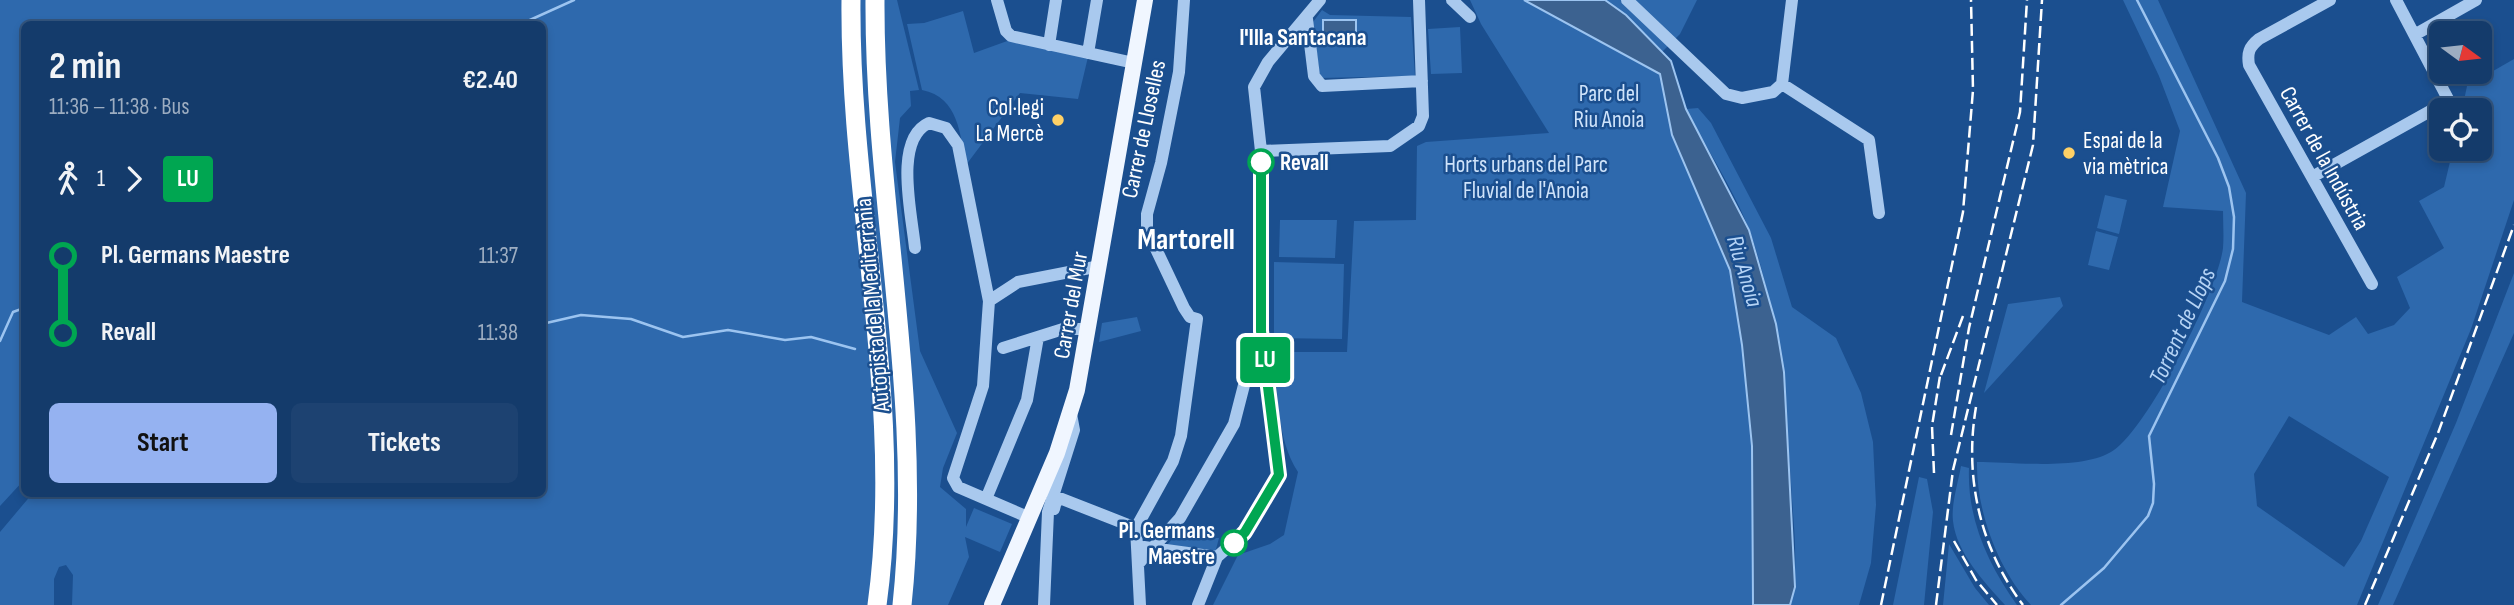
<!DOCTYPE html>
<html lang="en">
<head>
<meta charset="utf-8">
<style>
	:root { --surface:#143b6b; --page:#1d4271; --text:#f1f3f6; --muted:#9dadc1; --line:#33557e; --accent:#95b2f1 }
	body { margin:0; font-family:"Sofia Sans Condensed",sans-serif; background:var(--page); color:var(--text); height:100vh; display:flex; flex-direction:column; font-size:26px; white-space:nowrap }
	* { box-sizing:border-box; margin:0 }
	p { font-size:23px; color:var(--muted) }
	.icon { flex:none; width:38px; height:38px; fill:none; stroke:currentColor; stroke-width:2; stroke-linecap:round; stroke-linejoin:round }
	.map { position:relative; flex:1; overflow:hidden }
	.sheet { position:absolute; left:21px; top:21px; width:525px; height:476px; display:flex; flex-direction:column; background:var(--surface); border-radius:10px; box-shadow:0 4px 10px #0003,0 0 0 2px var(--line) }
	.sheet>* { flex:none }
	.badge { padding:0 14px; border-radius:5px; font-size:24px; line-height:46px }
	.needle { width:46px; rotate:105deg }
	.tools { position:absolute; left:2429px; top:21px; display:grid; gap:14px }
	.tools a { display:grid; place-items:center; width:63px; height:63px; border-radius:10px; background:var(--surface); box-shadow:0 4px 10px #0003,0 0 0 2px var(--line); font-size:35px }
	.map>.badge { position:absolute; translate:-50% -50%; box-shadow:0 0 0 4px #fff }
	.legs { display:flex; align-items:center; gap:10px; height:77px; padding:0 28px; font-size:23px }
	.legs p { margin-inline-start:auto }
	.head { display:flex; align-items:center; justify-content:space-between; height:119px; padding:0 28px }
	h1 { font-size:38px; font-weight:700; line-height:52px }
	.action { display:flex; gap:14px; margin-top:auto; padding:14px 28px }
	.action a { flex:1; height:80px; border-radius:10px; background:var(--accent); color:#111; font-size:28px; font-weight:700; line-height:80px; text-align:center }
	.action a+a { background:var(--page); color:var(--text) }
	ul { padding:0 28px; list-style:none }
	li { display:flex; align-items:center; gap:24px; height:77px; font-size:26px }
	li i { display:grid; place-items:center; width:10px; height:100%; margin:0 9px; background:currentColor }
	li i::after { content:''; width:18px; height:18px; margin:-9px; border:5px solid; border-radius:50%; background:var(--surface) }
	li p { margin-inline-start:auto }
	li:first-child i { background:linear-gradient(#0000 50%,currentColor 0) }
	li:last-child i { background:linear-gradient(currentColor 50%,#0000 0) }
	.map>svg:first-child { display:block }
	.green { fill:#2e69ad; fill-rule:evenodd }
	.water { fill:#3c6290; stroke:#9cc4f0; stroke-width:2 }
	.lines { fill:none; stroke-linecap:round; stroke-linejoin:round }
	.stream { stroke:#9cc4f0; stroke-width:2.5 }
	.minor { stroke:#a9c9ee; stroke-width:12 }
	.major { stroke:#f0f6ff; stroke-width:16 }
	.highway { stroke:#fff; stroke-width:19 }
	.rail { stroke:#fff; stroke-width:2.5; stroke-dasharray:12 5; stroke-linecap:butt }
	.line-1-casing { stroke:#fff; stroke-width:16 }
	.line-1 { stroke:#00a651; stroke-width:10 }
	.poi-dot { fill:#ffd166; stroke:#1b4f8f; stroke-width:2.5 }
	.stop-1-dot { fill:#fff; stroke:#00a651; stroke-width:3.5 }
	.labels { text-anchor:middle; stroke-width:5; stroke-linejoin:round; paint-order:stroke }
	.park-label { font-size:23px; fill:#cfe3fa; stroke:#1b4f8f }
	.poi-label { font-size:23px; fill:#fff; stroke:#1b4f8f; text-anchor:end }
	.street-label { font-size:23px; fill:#fff; stroke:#1b4f8f }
	.stop-label { font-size:23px; font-weight:bold; fill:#fff; stroke:#1b4f8f; text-anchor:start }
	.neighbourhood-label { font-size:24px; font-weight:bold; fill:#fff; stroke:#1b4f8f }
	.water-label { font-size:24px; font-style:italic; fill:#b5d3f5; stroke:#1b4f8f }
	.district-label { font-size:30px; font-weight:bold; fill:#fff; stroke:#1b4f8f }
</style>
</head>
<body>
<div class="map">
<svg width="2514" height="605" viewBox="0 0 2514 605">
	<rect width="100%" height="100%" fill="#1b4f8f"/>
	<path class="green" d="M0 0H897L919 90 910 91 911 106 900 118 895 162 920 351 957 433 943 468 940 487 966 509V527L974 508 1012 524 1000 552 965 537 969 557 948 605H72L73 575 66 565 59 567 54 579V605H0V532L32 494H542V24H24V480L0 506Z
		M1470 0H1524L1660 73 1672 135 1730 270 1742 345 1752 446 1753 605H1213L1238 555 1270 544 1284 535 1298 472C1276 438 1278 391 1274 352H1347L1354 221 1416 220 1417 146 1426 142 1549 133 1481 24Z
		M1605 0H1697L1680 34 1662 52 1626 15Z
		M2123 0H2158L2246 193 2242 302 2329 335 2356 317 2368 334 2394 325 2410 308 2397 277 2444 248 2419 201 2444 187 2453 149H2480V110H2462L2467 86 2514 59V200L2471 329 2357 605H2031C1998 570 1976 510 1977 462 2013 462 2085 471 2114 450 2148 427 2218 290 2223 248 2224 236 2223 223 2223 211L2163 207 2180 131 2159 76ZM2289 416 2389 477 2361 541 2344 567 2257 506 2254 474Z
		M1322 10 1330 15 1411 17 1415 76 1320 78 1313 22Z
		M963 11 974 53 1010 40 1088 57 1078 99 1020 93 966 165C960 135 959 97 922 90L907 24 924 23Z
		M1460 27 1462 73 1431 74 1428 29Z
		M1698 108 1711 123 1771 238 1792 307 1836 338 1861 393 1873 442 1876 505 1871 563 1859 605H1790C1800 568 1793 522 1791 483 1785 397 1779 314 1750 232 1736 193 1705 146 1686 109Z
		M2105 195 2127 200 2119 234 2097 228Z
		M1280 220H1337L1335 258 1279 257Z
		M2096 231 2118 237 2109 270 2088 265Z
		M1274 262 1344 264 1342 339 1274 338Z
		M2514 273V333L2393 605H2378L2456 423Z
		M2060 297 2063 306 1984 393 2008 304Z
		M1137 317 1141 331 1099 342 1102 323Z
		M1961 466 1969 468C1967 519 1988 564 2017 605H2005C1985 583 1956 552 1953 521 1951 505 1958 483 1961 466Z
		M1919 477 1927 479 1933 512 1924 605H1893Z
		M1182 529 1191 537 1219 538 1215 553 1164 548Z
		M1949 544 1975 588 1989 605H1943Z"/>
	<path class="water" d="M1524 0H1605L1626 15 1671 61 1686 109 1749 230 1776 324 1784 372 1795 587 1790 605H1753L1752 446 1742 345 1730 270 1672 135 1660 74Z
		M1323 20H1356V36H1323Z"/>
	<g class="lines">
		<path class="stream" d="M521 24 574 0
			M542 324 581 315 631 319 683 337 728 330 785 340 811 337 855 349
			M0 341 13 312 24 308
			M2061 605 2104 568 2148 516 2153 503 2154 484 2149 436 2225 281 2233 249 2234 217 2229 187 2218 158 2137 0"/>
		<path class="minor" d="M997 0 1006 31 1011 36 1134 63
			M1452 0 1470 17
			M1627 0 1726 94 1742 98 1773 92 1782 84 1792 0
			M2330 0 2259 39C2249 47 2247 53 2249 65L2372 284
			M1307 19 1314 76 1322 86 1422 81
			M2416 34 2476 0
			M1049 45 1056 0
			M1088 53 1097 0
			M1782 84 1869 140 1879 213
			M1261 151 1390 146 1419 126 1423 116 1419 0
			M2312 177 2441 105 2448 99 2396 0
			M915 248C912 215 893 139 929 123L946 128 958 145 989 301 983 386 953 478 958 487 1030 518
			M989 301 1018 282 1100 266
			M1003 348 1063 329H1089
			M986 499 1027 400 1038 337
			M1054 509 1057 497 1136 528
			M1144 547 1217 557
			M1139 563 1180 518 1234 424 1252 354 1261 331V151L1254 87 1268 62 1320 0
			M1044 605 1048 512 1074 430 1071 414
			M1140 605 1136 528 1173 461 1181 436 1197 319 1190 317 1184 308 1147 230V214L1161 163 1179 72 1184 0
			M1198 605 1217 557 1245 532 1280 475 1261 331"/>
		<path class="major" d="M992 605 1057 453 1077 390 1145 0"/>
		<path class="highway" d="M851 0C849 202 905 403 877 605
			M875 0C874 203 924 402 902 605"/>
		<path class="rail" d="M1941 375 1963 316
			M1976 407C1964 477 1980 548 2023 605
			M1951 435 1969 328 2020 112 2027 0
			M1934 473 1932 426 1940 376
			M1954 541 1976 580 1997 605
			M1881 605 1963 212 1973 90 1971 0
			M1936 605 1953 470 2033 145 2042 0
			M2365 605 2438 433 2514 225"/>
	</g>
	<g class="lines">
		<defs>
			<path id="line-1" d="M1234 543 1245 532 1279 475 1261 331V162"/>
		</defs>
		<use href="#line-1" class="line-1-casing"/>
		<use href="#line-1" class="line-1"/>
	</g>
	<g class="poi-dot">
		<circle cx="1058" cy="120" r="7"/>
		<circle cx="2069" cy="153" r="7"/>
	</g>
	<g class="stop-1-dot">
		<circle cx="1261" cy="162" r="12"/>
		<circle cx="1234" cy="543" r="12"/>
	</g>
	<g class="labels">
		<g class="park-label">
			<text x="1609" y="101">Parc del<tspan x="1609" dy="26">Riu Anoia</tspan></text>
			<text x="1526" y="172">Horts urbans del Parc<tspan x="1526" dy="26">Fluvial de l'Anoia</tspan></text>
		</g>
		<g class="poi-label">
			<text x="1044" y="115">Col·legi<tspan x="1044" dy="26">La Mercè</tspan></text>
			<text x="2083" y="148" text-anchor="start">Espai de la<tspan x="2083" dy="26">via mètrica</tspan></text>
		</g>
		<g class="street-label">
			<text transform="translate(1143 129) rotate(-78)" y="8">Carrer de Lloselles</text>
			<text transform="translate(2325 158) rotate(61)" y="8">Carrer de la Indústria</text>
			<text transform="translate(872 305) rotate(-95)" y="8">Autopista de la Mediterrània</text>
			<text transform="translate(1070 305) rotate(-80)" y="8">Carrer del Mur</text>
		</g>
		<g class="stop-label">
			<text x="1280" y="170">Revall</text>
			<text x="1215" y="538" text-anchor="end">Pl. Germans<tspan x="1215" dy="26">Maestre</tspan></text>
		</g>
		<g class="neighbourhood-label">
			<text x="1303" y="45">l'Illa Santacana</text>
		</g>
		<g class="water-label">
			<text transform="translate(1745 271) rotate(73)" y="8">Riu Anoia</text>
			<text transform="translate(2182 326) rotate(-65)" y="8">Torrent de Llops</text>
		</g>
		<g class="district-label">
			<text x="1186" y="249">Martorell</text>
		</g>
	</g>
</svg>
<div class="tools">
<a><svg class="needle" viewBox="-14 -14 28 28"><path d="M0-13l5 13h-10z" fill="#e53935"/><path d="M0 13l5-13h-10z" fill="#9dadc1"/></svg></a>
<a><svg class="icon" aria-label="locate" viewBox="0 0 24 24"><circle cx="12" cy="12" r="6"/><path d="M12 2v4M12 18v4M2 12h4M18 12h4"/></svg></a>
</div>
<b class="badge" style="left:1265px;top:360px;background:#00a651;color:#fff">LU</b>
<section class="sheet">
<div class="head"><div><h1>2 min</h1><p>11:36 – 11:38 · Bus</p></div><b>€2.40</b></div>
<div class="legs"><svg class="icon" aria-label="walk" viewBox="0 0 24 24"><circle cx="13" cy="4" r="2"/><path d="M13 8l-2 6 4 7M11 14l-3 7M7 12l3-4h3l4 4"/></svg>1<svg class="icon" aria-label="forward" viewBox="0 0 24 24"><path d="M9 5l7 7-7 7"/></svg><b class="badge" style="background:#00a651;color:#fff">LU</b></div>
<ul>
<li><i style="color:#00a651"></i><b>Pl. Germans Maestre</b><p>11:37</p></li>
<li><i style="color:#00a651"></i><b>Revall</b><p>11:38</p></li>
</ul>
<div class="action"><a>Start</a><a>Tickets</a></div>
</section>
</div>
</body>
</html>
